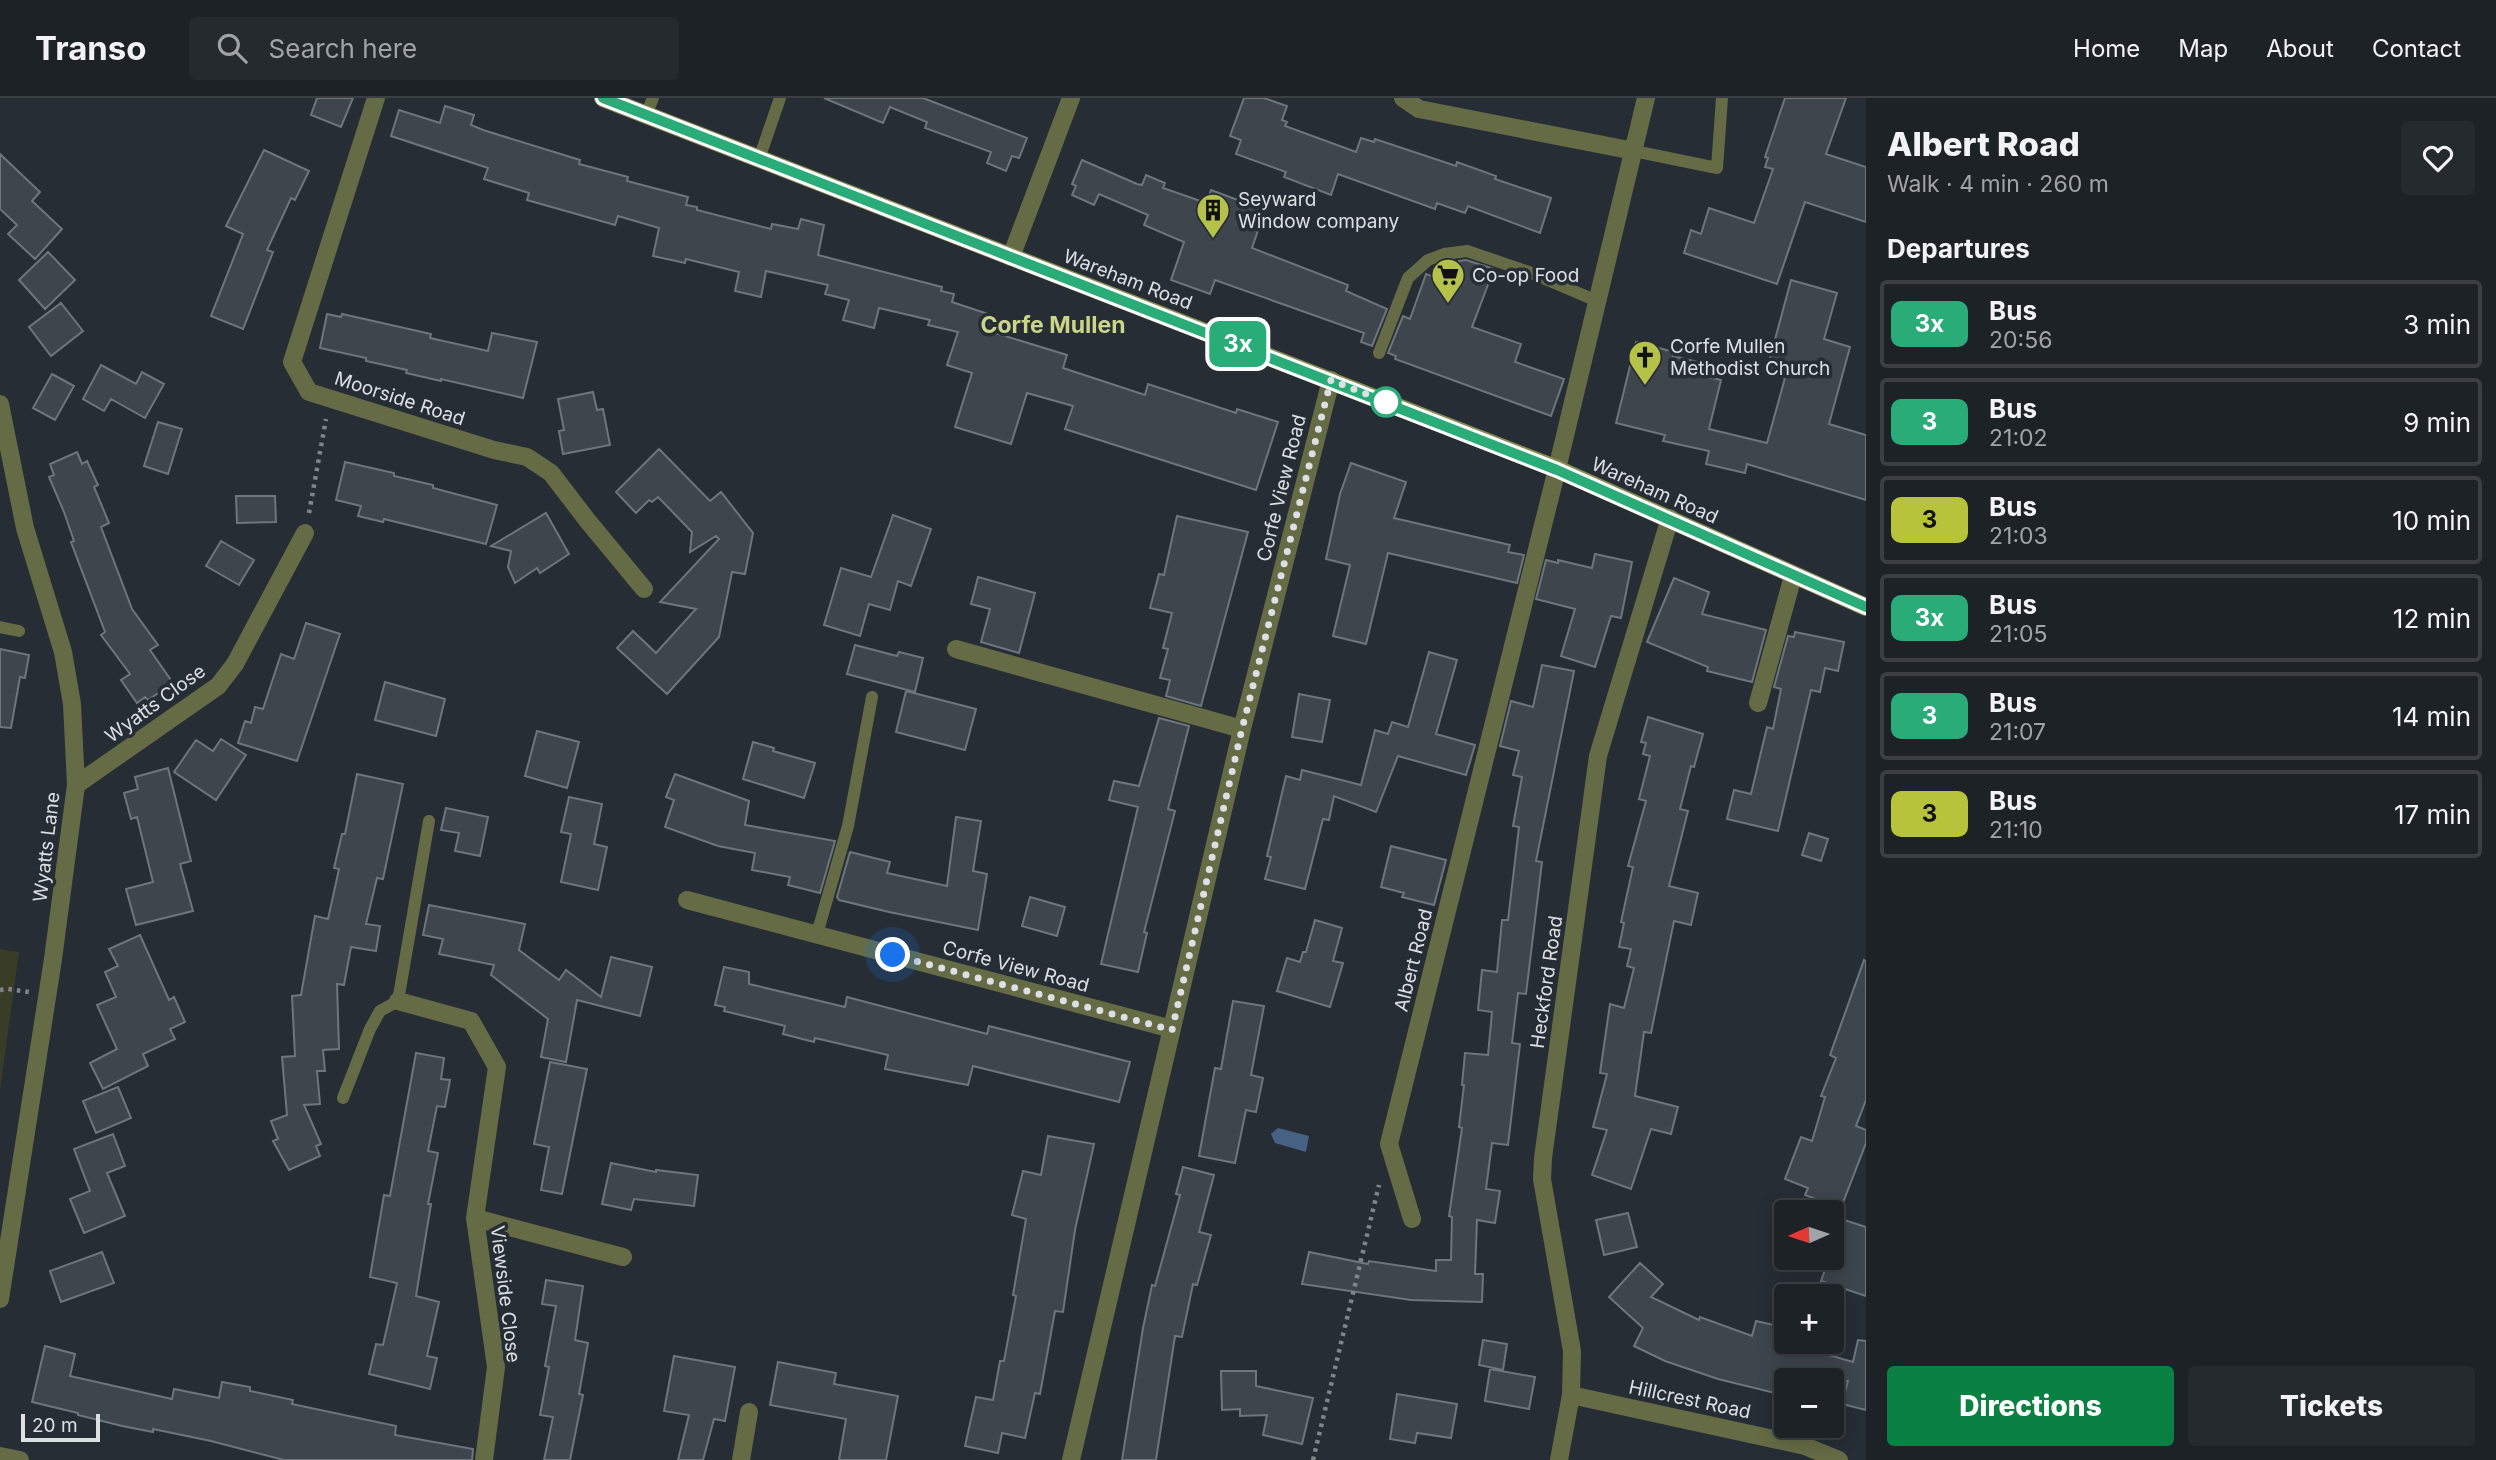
<!DOCTYPE html>
<html lang="en">
<head>
<meta charset="utf-8">
<style>
	:root { --surface:#1d2227; --page:#252a2f; --text:#f1f3f6; --muted:#a0a4a7; --line:#3b3f44; --accent:#0b8043 }
	body { margin:0; font-family:Inter,sans-serif; background:var(--page); color:var(--text); height:100vh; display:flex; flex-direction:column; font-size:26px; white-space:nowrap }
	* { box-sizing:border-box; margin:0 }
	p { font-size:23px; color:var(--muted) }
	.icon { flex:none; width:38px; height:38px; fill:none; stroke:currentColor; stroke-width:2; stroke-linecap:round; stroke-linejoin:round }
	.map { position:relative; flex:1; overflow:hidden }
	.details { display:flex; flex-direction:column; background:var(--surface); width:630px }
	.details>* { flex:none }
	.badge { padding:0 14px; border-radius:10px; font-size:24px; line-height:46px }
	.needle { width:46px; rotate:267deg }
	.fabs { position:absolute; left:1774px; top:1102px; display:grid; gap:14px }
	.fabs a { display:grid; place-items:center; width:70px; height:70px; border-radius:7px; background:var(--surface); box-shadow:0 4px 18px #0003,0 0 0 2px var(--line); font-size:35px }
	.scale { position:absolute; left:21px; bottom:18px; width:79px; box-sizing:border-box; padding-left:7px; border:4px solid #dce0e5; border-top:0; font-size:19px; line-height:24px; white-space:nowrap; color:#dce0e5; -webkit-text-stroke:5px #272d34; paint-order:stroke }
	.you { position:absolute; width:35px; height:35px; margin:-18px; border:5px solid #fff; border-radius:50%; background:#1a73e8; box-shadow:0 0 0 10px #1a73e833 }
	.map>.badge { position:absolute; translate:-50% -50%; box-shadow:0 0 0 4px #fff }
	h2 { padding:0 21px; font-size:26px; line-height:63px }
	.round { display:grid; place-items:center; flex:none; width:74px; height:74px; border-radius:7px; background:var(--page) }
	.overview { display:flex; align-items:center; justify-content:space-between; height:119px; padding:0 21px }
	h1 { font-size:33px; font-weight:800; line-height:52px }
	.primary-button { display:flex; gap:14px; margin-top:auto; padding:14px 21px }
	.primary-button a { flex:1; height:80px; border-radius:7px; background:var(--accent); color:#fff; font-size:28px; font-weight:800; line-height:80px; text-align:center }
	.primary-button a+a { background:var(--page); color:var(--text) }
	ul { padding:0; list-style:none }
	li { display:flex; align-items:center; gap:21px; height:88px; margin:0 14px 10px; padding:0 7px; border:4px solid var(--line); border-radius:7px }
	li div { flex:1 }
	li b { display:block; font-size:26px }
	li em { font-style:normal }
	li .badge { min-width:77px; font-weight:700; text-align:center }
	header { display:flex; align-items:center; gap:42px; box-sizing:border-box; height:98px; padding:0 35px; background:var(--surface); border-bottom:2px solid var(--line) }
	header strong { font-size:33px }
	nav { display:flex; gap:38px; margin-inline-start:auto; font-size:24px }
	.search { width:490px; height:63px; background:var(--page); display:flex; align-items:center; gap:18px; box-sizing:border-box; padding:0 24px; border-radius:7px; color:var(--muted); font-size:26px }
	main { display:flex; flex:1; min-height:0 }
	.map>svg:first-child { display:block }
	.green { fill:#3a3d25 }
	.water { fill:#456283 }
	.building { fill:#3e454c; stroke:#6d757d; stroke-width:2 }
	.lines { fill:none; stroke-linecap:round; stroke-linejoin:round }
	.path { stroke:#80858b; stroke-width:4.5; stroke-dasharray:3.5 5; stroke-linecap:butt }
	.lane { stroke:#656b45; stroke-width:12 }
	.street { stroke:#656b45; stroke-width:18 }
	.secondary { stroke:#858e51; stroke-width:18 }
	.line-casing { stroke:#fff; stroke-width:16 }
	.line { stroke:#29ac78; stroke-width:10 }
	.walk { stroke:#dce0e5; stroke-width:7; stroke-dasharray:0 12.6 }
	.stop-dot { fill:#fff; stroke:#29ac78; stroke-width:3.5 }
	.labels { text-anchor:middle; stroke-width:7; stroke-linejoin:round; paint-order:stroke }
	.poi-label { font-size:19px; fill:#dce0e5; stroke:#272d34; text-anchor:start }
	.street-label { font-size:19px; fill:#dce0e5; stroke:#272d34 }
	.quarter-label { font-size:23px; font-weight:bold; fill:#cad588; stroke:#272d34 }
</style>
</head>
<body>
<header>
<strong>Transo</strong>
<div class="search"><svg class="icon" aria-label="search" viewBox="0 0 24 24"><circle cx="10" cy="10" r="6"/><path d="M15 15l6 6"/></svg>Search here</div>
<nav><a>Home</a><a>Map</a><a>About</a><a>Contact</a></nav>
</header>
<main>
<div class="map">
<svg width="1866" height="1362" viewBox="0 0 1866 1362">
	<rect width="100%" height="100%" fill="#272d34"/>
	<path class="green" d="M0 851 19 854 0 992Z"/>
	<path class="water" d="M1278 1030 1309 1038 1306 1054 1275 1045 1271 1036Z"/>
	<path class="building" d="M317 0H353L341 29 311 17Z
		M824 0H923L1027 40 1019 60 1012 58 1006 73 987 65 991 54 925 30 927 24 890 9 883 25Z
		M1244 0H1264L1287 8 1282 22 1287 24 1285 28 1356 54 1361 40 1374 44 1375 41 1456 68 1457 64 1496 78 1495 81 1551 100 1540 135 1468 108 1465 115 1437 105 1435 111 1338 76 1331 97 1284 79 1286 74 1236 56 1241 42 1230 38Z
		M1785 0H1846L1826 56 1866 69V124L1805 104 1777 186 1684 155 1691 132 1701 136 1709 110 1754 125 1773 71 1765 69 1768 60 1765 59Z
		M445 8 474 17 471 27 483 32 580 62 579 66 628 79 627 83 688 99 686 107 697 109V112L771 131 772 126 798 131 801 121 824 127 818 157 942 189 941 193 954 196 952 204 997 219 992 234 1067 257 1063 270 1145 297 1148 286 1236 315 1237 311 1278 324 1256 392 1065 331 1073 308 1027 295 1011 346 955 329 972 275 947 267 958 234 928 227 930 222 879 210 874 230 843 222 849 202 825 196 828 187 766 173 761 199 735 193 739 174 686 161 685 165 653 158 659 130 618 118 615 127 527 102 529 95 484 81 488 70 391 38 399 12 440 25Z
		M264 52 309 73 295 102 291 100 267 152 273 154 243 231 211 218 243 136 226 128Z
		M0 56 40 94 32 103 62 131 35 161 8 136 17 127 0 111Z
		M1082 62 1137 86 1142 87 1146 77 1165 85 1163 90 1206 105 1211 92 1265 112 1252 150 1348 187 1346 193 1387 211 1372 248 1361 244 1364 235 1215 182 1210 196 1171 182 1184 144 1144 127 1148 117 1099 96 1094 107 1072 97 1076 88 1072 86Z
		M48 154 75 182 45 211 19 182Z
		M1466 162 1494 171 1472 229 1521 246 1515 264 1564 281 1551 318 1395 261 1396 258 1388 255 1403 218 1410 221 1426 176 1451 185 1459 163Z
		M1791 182 1837 195 1824 241 1850 249 1829 326 1866 337V402L1747 366 1745 375 1706 366 1709 353 1663 343 1665 337 1616 325 1636 244 1674 254 1673 258 1702 265 1699 277 1721 282 1709 331 1767 345 1785 280 1766 275Z
		M61 205 83 233 51 258 29 229Z
		M327 216 341 219 342 216 431 236 430 240 488 253 492 235 537 244 523 300 441 281V283L406 275 407 272 366 263V260L320 250Z
		M101 267 136 286 142 274 164 286 145 320 111 301 104 313 83 301Z
		M52 276 74 288 55 322 33 310Z
		M593 294 597 312 603 311 610 347 563 356 559 333 564 332 558 301Z
		M158 324 182 331 168 376 144 368Z
		M659 351 710 403 721 394 753 435 745 476 732 474 719 539 667 596 617 550 633 533 656 555 696 511 660 504 719 441 716 438 690 454 692 434 658 399 652 404 649 402 636 415 616 394Z
		M77 354 82 366 87 363 98 387 94 389 109 425 101 429 132 511 158 547 150 552 173 585 148 602 145 599 137 605 121 582 130 576 101 537 105 534 71 444 74 443 64 414 49 379 54 377 50 366Z
		M345 364 394 375V378L433 387V390L497 407 486 446 384 421 383 424 358 418 361 408 336 402Z
		M1351 365 1406 384 1394 420 1510 447 1508 454 1524 457 1517 485 1388 455 1366 546 1333 538 1350 467 1326 461 1340 396Z
		M236 398H275L276 424 237 425Z
		M546 415 569 456 540 475 537 470 515 485 508 469 511 453 491 448Z
		M893 417 931 431 911 488 898 483 890 512 869 506 860 538 824 527 841 470 871 479Z
		M1177 418 1248 434 1201 608 1166 598 1170 582 1160 580 1168 551 1163 550 1172 515 1150 510 1159 476 1164 477Z
		M221 443 254 462 239 487 206 468Z
		M1595 456 1632 464 1621 520 1611 518 1595 569 1561 558 1575 511 1536 501 1546 462 1558 465V462L1592 470Z
		M978 479 1035 495 1019 555 981 544 990 511 971 506Z
		M1674 480 1709 494 1702 516 1766 532 1752 584 1707 573 1708 569 1647 544Z
		M306 525 340 536 297 663 238 645 245 623 251 625 255 609 263 611 281 556 294 561Z
		M1795 534 1844 544 1838 573 1825 570 1820 594 1811 592 1778 733 1727 721 1734 692 1751 696 1767 629 1773 631 1781 591 1774 589 1788 538 1794 539Z
		M855 547 897 558 899 554 923 560 915 594 847 576Z
		M0 551 29 557 25 580 20 579 11 630 0 629Z
		M1429 554 1457 562 1436 636 1475 647 1466 677 1398 658 1376 714 1334 698 1329 722 1323 721 1305 791 1265 781 1271 759 1267 758 1286 678 1300 682 1302 672 1361 687 1375 632 1388 636 1392 624 1408 629Z
		M1542 567 1574 573 1536 763 1542 764 1526 896 1518 895 1512 945 1520 946 1508 1047 1492 1045 1486 1091 1500 1093 1495 1125 1477 1122 1475 1176H1483L1482 1204 1411 1202 1302 1186 1309 1154 1368 1166 1369 1163 1436 1173V1162H1451L1452 1119 1449 1118 1462 1030 1459 1029 1464 987H1462L1465 955 1488 957 1492 914 1478 912 1482 872 1497 874 1502 822H1508L1519 729 1513 728 1522 679 1513 677 1519 653 1500 648 1511 603 1533 609Z
		M385 584 445 601 436 638 375 622Z
		M906 593 976 611 965 652 896 634Z
		M1299 596 1330 602 1322 644 1292 639Z
		M1648 619 1703 636 1694 669 1691 668 1680 711 1688 713 1669 788 1698 795 1691 827 1674 823 1651 935 1644 934 1635 998 1678 1009 1671 1036 1651 1031 1631 1091 1592 1077 1607 1032 1593 1029 1607 976 1600 975 1610 906 1624 910 1634 870 1627 868 1631 851 1619 849 1624 825 1621 824 1633 769 1628 768 1646 703 1639 701 1650 658 1643 656 1646 645 1641 644Z
		M1159 620 1189 628 1168 711 1175 713 1144 834 1147 835 1138 874 1101 866 1138 709 1109 702 1114 683 1139 688Z
		M537 633 579 644 567 690 525 678Z
		M221 641 246 657 216 702 174 674 196 642 213 653Z
		M753 644 774 650 773 653 815 665 804 700 743 681Z
		M168 670 191 763 180 766 193 813 136 827 126 791 153 784 137 719 131 721 124 695 138 691 135 679Z
		M357 676 403 686 383 781 377 780 366 826 380 828 376 853 351 849 344 887 337 886 339 951 323 952 325 973H317L320 1006 304 1007 321 1046 316 1048 320 1058 289 1072 273 1043 278 1041 271 1023 287 1017 282 959 295 958 292 898 301 897 315 818 328 821 339 771 334 770 342 736H345Z
		M675 676 749 703 745 727 835 743 820 795 788 787 790 779 752 772 755 755 718 748 665 729 674 702 666 699Z
		M569 699 602 706 594 746 607 749 598 792 561 784 571 736 561 734Z
		M446 710 488 719 480 758 455 753 459 735 441 732Z
		M956 719 981 723 973 773 987 776 978 832 889 814 839 802 837 799 850 754 890 764 887 775 947 788Z
		M1809 735 1828 741 1821 763 1802 757Z
		M1391 748 1446 762 1434 807 1402 799 1404 795 1381 789Z
		M1030 799 1065 809 1057 838 1022 828Z
		M429 807 525 826 519 852 559 882 566 872 601 899 611 859 652 869 640 918 577 902 566 964 541 959 548 921 491 877 494 867 439 856 443 841 423 837Z
		M1315 822 1342 830 1333 863 1343 865 1330 909 1277 893 1287 860 1300 864 1303 854H1306Z
		M140 837 169 902 174 899 185 924 170 931 175 941 143 956 148 968 103 991 90 965 117 951 97 907 116 899 105 874 118 868 109 851Z
		M1864 862 1866 863V1002L1856 1028 1866 1032V1045L1839 1115H1817L1821 1103 1805 1097 1808 1090 1785 1081 1801 1039 1812 1043 1825 999 1821 998 1836 960 1830 957Z
		M724 869 749 874V886L845 909 847 899 987 936 989 928 1130 964 1119 1004 973 968 968 987 885 971 888 957 815 940 814 944 783 936 785 928 724 913 725 909 715 907Z
		M1233 903 1264 908 1251 977 1263 980 1256 1014 1246 1012 1235 1065 1199 1058 1215 970 1221 971Z
		M416 955 444 960 441 981 450 982 445 1009 437 1008 428 1053 438 1055 428 1106H431L416 1198 439 1204 427 1258 437 1260 430 1291 369 1276 376 1246 383 1247 397 1185 370 1179 384 1097 390 1098Z
		M550 964 587 971 562 1096 541 1092 549 1049 534 1046Z
		M118 989 131 1020 96 1035 83 1003Z
		M113 1036 125 1068 107 1075 125 1118 84 1135 70 1101 90 1093 74 1051Z
		M1048 1038 1094 1046 1075 1132 1063 1214 1055 1213 1040 1296 1035 1295 1025 1340 1002 1335 998 1355 965 1348 976 1299 993 1302 1000 1263H1004L1016 1198 1013 1197 1026 1121 1012 1117 1023 1073 1041 1077Z
		M611 1065 656 1074V1072L698 1077 694 1108 634 1101 631 1112 602 1106Z
		M1183 1069 1214 1077 1199 1134 1211 1137 1197 1187 1193 1186 1182 1239 1175 1238 1156 1362H1122L1143 1230 1152 1187 1155 1188 1180 1097 1176 1096Z
		M1628 1115 1637 1149 1604 1157 1596 1122Z
		M1832 1118 1866 1129V1198L1821 1183 1829 1160H1832Z
		M102 1154 114 1185 61 1204 50 1173Z
		M1640 1165 1663 1186 1651 1199 1699 1222 1700 1219 1752 1238 1756 1223 1787 1230V1245L1853 1264 1858 1242 1866 1243V1312L1842 1306 1848 1283H1787V1298L1718 1281 1665 1263 1634 1248 1643 1230 1609 1199Z
		M546 1182 583 1188 575 1242 588 1245 579 1296 583 1297 570 1362H544L553 1319 540 1317 549 1269 545 1268 556 1208 542 1206Z
		M1483 1242 1507 1246 1503 1272 1479 1267Z
		M45 1248 75 1256 70 1278 172 1301 174 1291 219 1300 222 1284 250 1289V1293L293 1302 292 1306 396 1328 395 1337 473 1351 472 1362H284L211 1343 153 1331V1334L122 1328 78 1317V1315L32 1304Z
		M674 1258 735 1269 725 1323 714 1321 703 1362H678L689 1317 664 1313Z
		M778 1264 836 1275 834 1286 898 1298 886 1362H839L846 1321 770 1307Z
		M1490 1271 1535 1279 1529 1311 1485 1303Z
		M1221 1273H1256V1288L1313 1300 1302 1346 1263 1337 1267 1317 1240 1318V1311L1222 1312Z
		M1397 1296 1457 1306 1451 1340 1417 1335 1415 1345 1390 1341Z"/>
	<g class="lines">
		<path class="path" d="M309 415 326 321
			M0 892 8 891 29 894
			M1313 1362 1379 1087"/>
		<path class="lane" d="M646 17 653 0
			M1634 53 1717 70 1722 0
			M759 61 780 0
			M1379 255 1408 180 1428 162 1444 156 1467 153 1529 174 1597 203
			M0 529 19 533
			M817 836 848 728 872 599
			M343 1000 370 931 380 913 398 903 429 723"/>
		<path class="street" d="M376 0 292 264 309 294 494 352 527 359 551 375 587 422 644 491
			M1403 0 1419 11 1634 53
			M1011 159 1071 0
			M0 306 25 430 63 554 72 606 76 687 53 861 0 1201
			M956 551 1242 631
			M1758 605 1793 478
			M76 687 218 588 235 566 305 435
			M687 802 1172 931
			M398 903 471 923 497 969 475 1120 496 1269 484 1362
			M475 1120 623 1159
			M1412 1121 1389 1046 1557 371 1646 0
			M1571 1297 1805 1348 1839 1362
			M0 1358 20 1362
			M741 1362 749 1314
			M1071 1362 1242 631 1331 282
			M1559 1362 1571 1297 1572 1253 1542 1081 1543 1060 1598 658 1670 420"/>
		<path class="secondary" d="M603 0 1557 371 1866 509"/>
	</g>
	<g class="lines">
		<defs>
			<path id="line" d="M603 0 1557 372 1866 509"/>
		</defs>
		<use href="#line" class="line-casing"/>
		<use href="#line" class="line"/>
		<path class="walk" d="M893 857 1172 932 1242 631 1331 282 1386 304"/>
	</g>
	<defs>
		<symbol id="building-pin" viewBox="-11 -11 22 30"><path d="M0 17L-7.5 6A9.5 9.5 0 1 1 7.5 6Z" fill="#b4c24a" stroke="#272d34"/><path d="M-4-6H4V6H1V3H-1V6H-4ZM-2.5-4.3h1.7v1.8h-1.7ZM.8-4.3h1.7v1.8H.8ZM-2.5-1h1.7V.8h-1.7ZM.8-1h1.7V.8H.8Z" fill="#111"/></symbol>
		<symbol id="supermarket-pin" viewBox="-11 -11 22 30"><path d="M0 17L-7.5 6A9.5 9.5 0 1 1 7.5 6Z" fill="#b4c24a" stroke="#272d34"/><path d="M-6-5.5h2.5l.6 2H6L4.5 2H-2.5L-4.4-4H-6ZM-1.5 3.2a1.3 1.3 0 1 0 .1 0ZM3 3.2a1.3 1.3 0 1 0 .1 0Z" fill="#111"/></symbol>
		<symbol id="church-pin" viewBox="-11 -11 22 30"><path d="M0 17L-7.5 6A9.5 9.5 0 1 1 7.5 6Z" fill="#b4c24a" stroke="#272d34"/><path d="M-1.2-6h2.4v3.5h3.3v2.4h-3.3V6h-2.4V-.1h-3.3v-2.4h3.3Z" fill="#111"/></symbol>
	</defs>
	<g fill-rule="evenodd">
		<use href="#building-pin" x="1194" y="93" width="38" height="52"/>
		<use href="#supermarket-pin" x="1429" y="158" width="38" height="52"/>
		<use href="#church-pin" x="1626" y="240" width="38" height="52"/>
	</g>
	<circle class="stop-dot" cx="1386" cy="304" r="14"/>
	<g class="labels">
		<g class="poi-label">
			<text x="1238" y="108">Seyward<tspan x="1238" dy="22">Window company</tspan></text>
			<text x="1472" y="184">Co-op Food</text>
			<text x="1670" y="255">Corfe Mullen<tspan x="1670" dy="22">Methodist Church</tspan></text>
		</g>
		<g class="street-label">
			<text transform="translate(1128 181) rotate(21)" y="7">Wareham Road</text>
			<text transform="translate(400 300) rotate(18)" y="7">Moorside Road</text>
			<text transform="translate(1281 390) rotate(-76)" y="7">Corfe View Road</text>
			<text transform="translate(1655 392) rotate(24)" y="7">Wareham Road</text>
			<text transform="translate(155 605) rotate(-36)" y="7">Wyatts Close</text>
			<text transform="translate(46 749) rotate(-83)" y="7">Wyatts Lane</text>
			<text transform="translate(1413 862) rotate(-76)" y="7">Albert Road</text>
			<text transform="translate(1016 868) rotate(15)" y="7">Corfe View Road</text>
			<text transform="translate(1546 884) rotate(-82)" y="7">Heckford Road</text>
			<text transform="translate(506 1196) rotate(83)" y="7">Viewside Close</text>
			<text transform="translate(1690 1301) rotate(12)" y="7">Hillcrest Road</text>
		</g>
		<g class="quarter-label">
			<text x="1053" y="235">Corfe Mullen</text>
		</g>
	</g>
</svg>
<div class="fabs">
<a><svg class="needle" viewBox="-14 -14 28 28"><path d="M0-13l5 13h-10z" fill="#e53935"/><path d="M0 13l5-13h-10z" fill="#a0a4a7"/></svg></a>
<a>+</a>
<a>−</a>
</div>
<div class="scale">20 m</div>
<div class="you" style="left:893px;top:857px"></div>
<b class="badge" style="left:1238px;top:246px;background:#29ac78;color:#fff">3x</b>
</div>
<section class="details">
<div class="overview"><div><h1>Albert Road</h1><p>Walk · 4 min · 260 m</p></div><a class="round"><svg class="icon" aria-label="heart" viewBox="0 0 24 24"><path d="M12 20l-8-8c-3-5 5-10 8-4 3-6 11-1 8 4z"/></svg></a></div>
<h2>Departures</h2>
<ul>
<li><span class="badge" style="background:#29ac78;color:#fff">3x</span><div><b>Bus</b><p>20:56</p></div><em>3 min</em></li>
<li><span class="badge" style="background:#29ac78;color:#fff">3</span><div><b>Bus</b><p>21:02</p></div><em>9 min</em></li>
<li><span class="badge" style="background:#b7c43b;color:#111">3</span><div><b>Bus</b><p>21:03</p></div><em>10 min</em></li>
<li><span class="badge" style="background:#29ac78;color:#fff">3x</span><div><b>Bus</b><p>21:05</p></div><em>12 min</em></li>
<li><span class="badge" style="background:#29ac78;color:#fff">3</span><div><b>Bus</b><p>21:07</p></div><em>14 min</em></li>
<li><span class="badge" style="background:#b7c43b;color:#111">3</span><div><b>Bus</b><p>21:10</p></div><em>17 min</em></li>
</ul>
<div class="primary-button"><a>Directions</a><a>Tickets</a></div>
</section>
</main>
</body>
</html>
